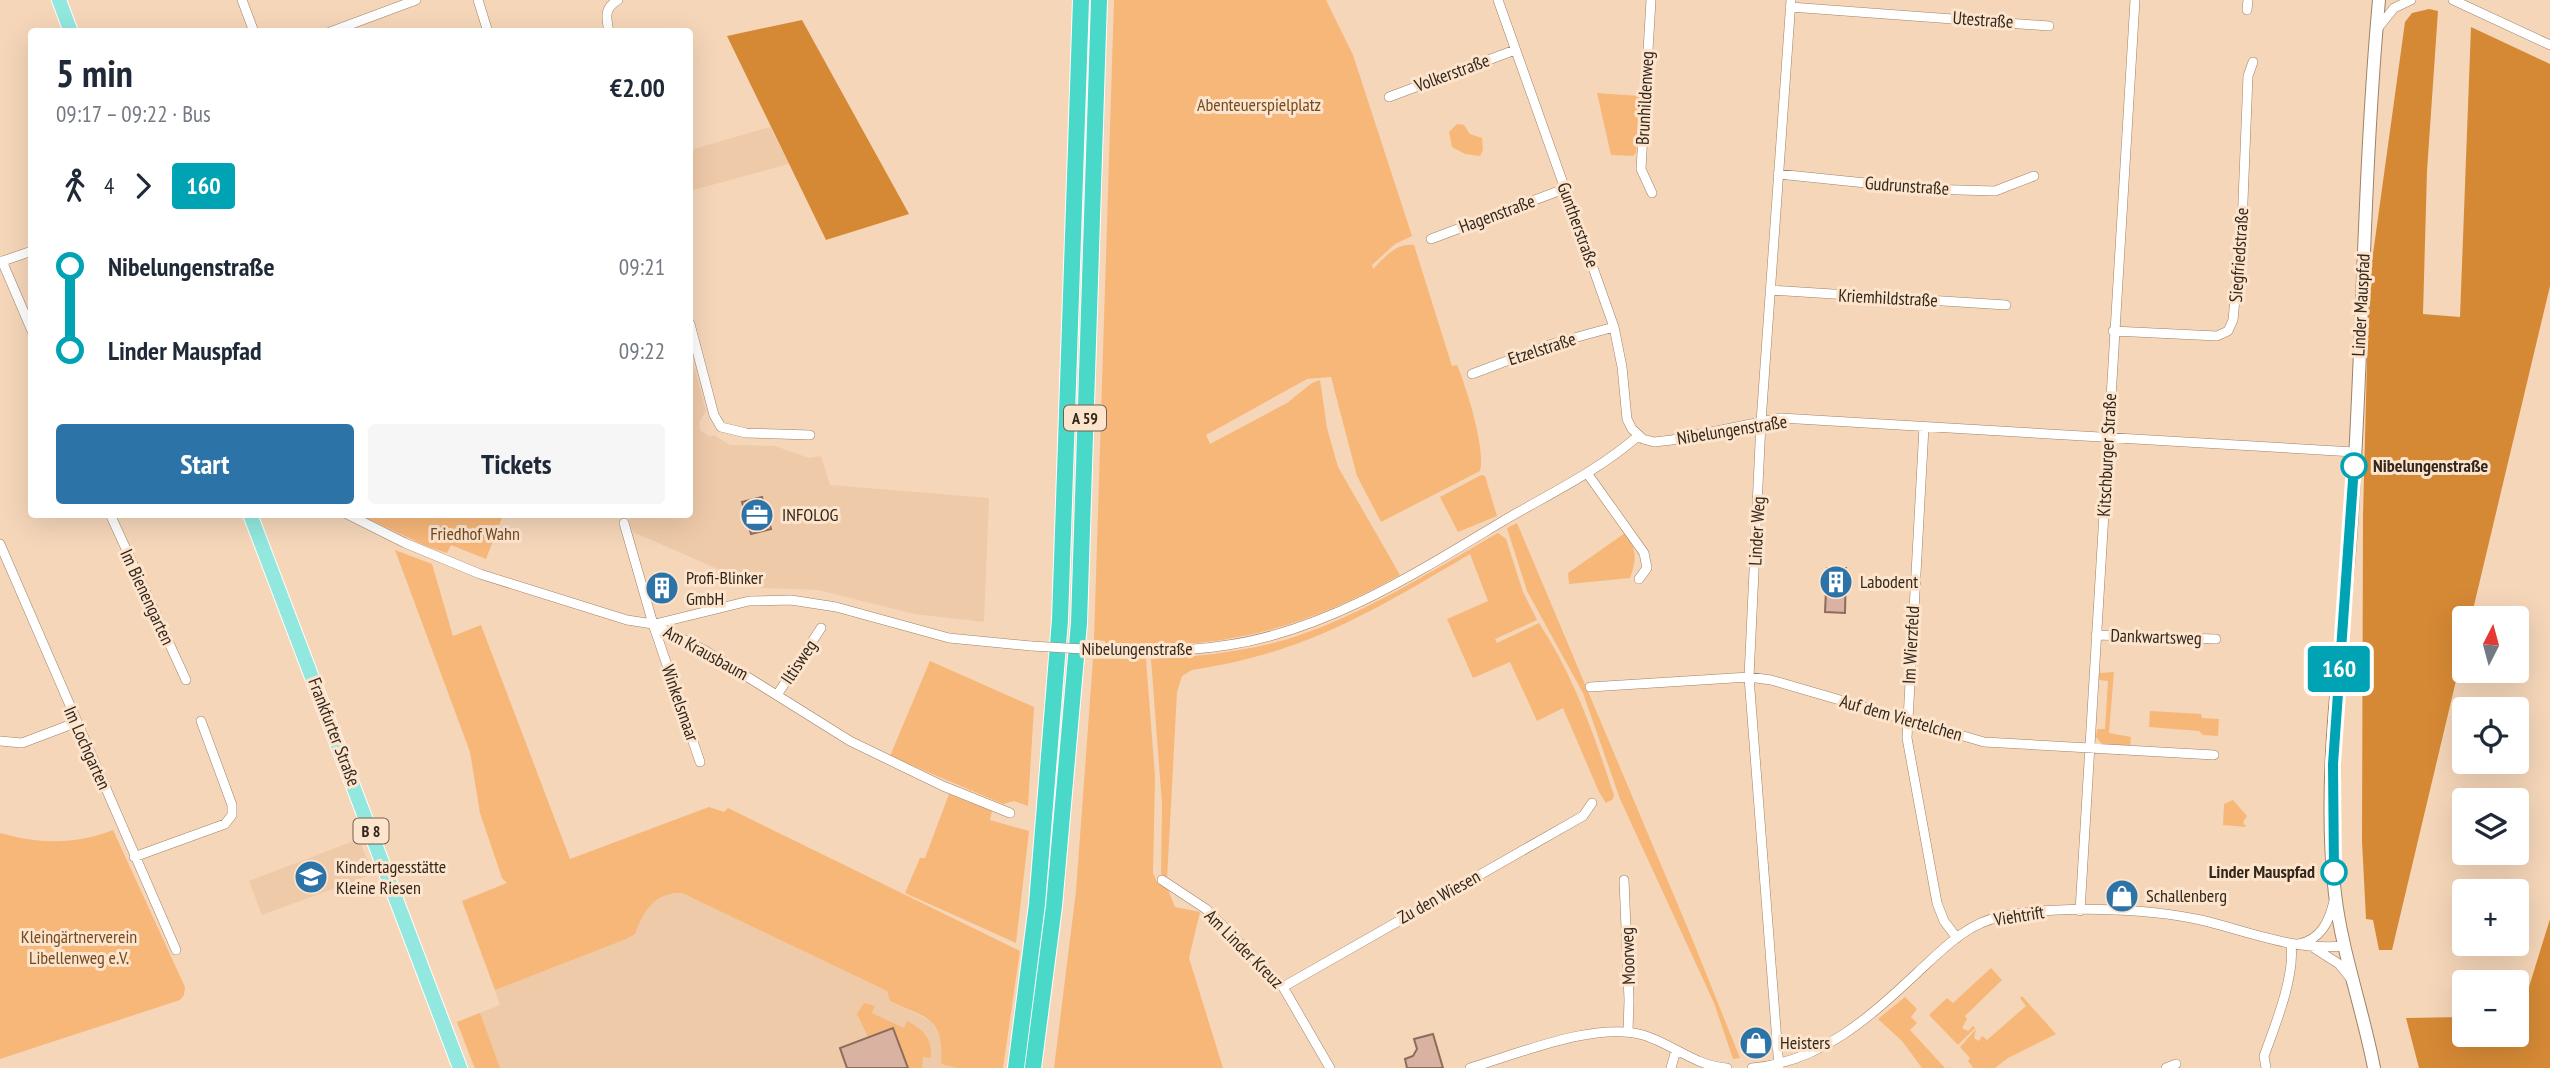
<!DOCTYPE html>
<html lang="en">
<head>
<meta charset="utf-8">
<style>
	:root { --surface:#fff; --page:#f6f6f7; --text:#1f2937; --muted:#747a83; --accent:#2c73a8 }
	body { margin:0; font-family:"PT Sans Narrow",sans-serif; background:var(--page); color:var(--text); height:100vh; display:flex; flex-direction:column; font-size:26px; white-space:nowrap }
	* { box-sizing:border-box; margin:0 }
	p { font-size:23px; color:var(--muted) }
	.icon { flex:none; width:38px; height:38px; fill:none; stroke:currentColor; stroke-width:2; stroke-linecap:round; stroke-linejoin:round }
	.map { position:relative; flex:1; overflow:hidden }
	.panel { position:absolute; left:28px; top:28px; width:665px; height:490px; display:flex; flex-direction:column; background:var(--surface); border-radius:7px; box-shadow:0 7px 28px #0002 }
	.panel>* { flex:none }
	.badge { padding:0 14px; border-radius:5px; font-size:24px; line-height:46px }
	.needle { width:46px; rotate:6deg }
	.controls { position:absolute; left:2452px; top:606px; display:grid; gap:14px }
	.controls a { display:grid; place-items:center; width:77px; height:77px; border-radius:7px; background:var(--surface); box-shadow:0 7px 28px #0002; font-size:35px }
	.map>.badge { position:absolute; translate:-50% -50%; box-shadow:0 0 0 4px #fff }
	.legs { display:flex; align-items:center; gap:10px; height:77px; padding:0 28px; font-size:23px }
	.legs p { margin-inline-start:auto }
	.head { display:flex; align-items:center; justify-content:space-between; height:119px; padding:0 28px }
	h1 { font-size:38px; font-weight:600; line-height:52px }
	.button { display:flex; gap:14px; margin-top:auto; padding:14px 28px }
	.button a { flex:1; height:80px; border-radius:7px; background:var(--accent); color:#fff; font-size:28px; font-weight:600; line-height:80px; text-align:center }
	.button a+a { background:var(--page); color:var(--text) }
	ul { padding:0 28px; list-style:none }
	li { display:flex; align-items:center; gap:24px; height:84px; font-size:26px }
	li i { display:grid; place-items:center; width:10px; height:100%; margin:0 9px; background:currentColor }
	li i::after { content:''; width:18px; height:18px; margin:-9px; border:5px solid; border-radius:50%; background:var(--surface) }
	li p { margin-inline-start:auto }
	li:first-child i { background:linear-gradient(#0000 50%,currentColor 0) }
	li:last-child i { background:linear-gradient(currentColor 50%,#0000 0) }
	.map>svg:first-child { display:block }
	.built { fill:#efcaa9 }
	.green { fill:#f7b779 }
	.forest { fill:#d68935 }
	.building { fill:#d9b2a1; stroke:#8e6b5b; stroke-width:2 }
	.lines { fill:none; stroke-linecap:round; stroke-linejoin:round }
	.street-casing { stroke:#9e8267; stroke-width:10 }
	.secondary-casing { stroke:#9e8267; stroke-width:14 }
	.primary-casing { stroke:#fff; stroke-width:16 }
	.highway-casing { stroke:#fff; stroke-width:18 }
	.street { stroke:#fff; stroke-width:9 }
	.secondary { stroke:#fff; stroke-width:12 }
	.primary { stroke:#92e8de; stroke-width:14 }
	.highway { stroke:#4ad8c8; stroke-width:16 }
	.street-bridge-casing { stroke:#9e8267; stroke-width:10; stroke-linecap:butt }
	.street-bridge { stroke:#fff; stroke-width:9 }
	.line-1-casing { stroke:#fff; stroke-width:16 }
	.line-1 { stroke:#00a3b4; stroke-width:10 }
	.stop-1-dot { fill:#fff; stroke:#00a3b4; stroke-width:3.5 }
	.labels { text-anchor:middle; stroke-width:6; stroke-linejoin:round; paint-order:stroke }
	.shield { fill:#fde4cd; stroke:#706051; stroke-width:2 }
	.shield-label { font-size:16px; font-weight:bold; fill:#33271c }
	.street-label { font-size:18px; fill:#33271c; stroke:#fde4cd }
	.park-label { font-size:18px; fill:#734b20; stroke:#fde4cd }
	.stop-label { font-size:18px; font-weight:bold; fill:#33271c; stroke:#fde4cd; text-anchor:start }
	.poi-label { font-size:18px; fill:#33271c; stroke:#fde4cd; text-anchor:start }
</style>
</head>
<body>
<div class="map">
<svg width="2550" height="1068" viewBox="0 0 2550 1068">
	<rect width="100%" height="100%" fill="#f5d6b9"/>
	<path class="built" d="M770 127 789 164 690 191V150Z
		M690 352 706 411 699 422 700 430 710 437 714 435 730 445 775 446 809 458 821 456 830 485 989 498 984 622 914 614 818 590 761 588 633 532 627 515 690 514Z
		M359 839 373 874 262 915 249 881Z
		M682 893 887 991 890 1001 931 1021 938 1029 943 1038 941 1064 957 1068H474L457 1022 500 1005 495 990 624 940 650 904 667 895Z"/>
	<path class="green" d="M1114 0H1326L1353 55 1412 236 1395 244 1372 265 1373 269C1384 258 1396 242 1414 245L1452 366 1457 365C1466 386 1486 449 1480 471L1381 522 1357 476 1331 377 1307 379 1206 435 1210 444 1287 403 1312 383 1320 380 1327 428 1338 467 1400 575C1299 631 1221 650 1105 645V641L1094 640Z
		M1597 93 1640 96 1636 153 1633 156 1611 155Z
		M1457 124 1464 125 1470 134 1482 138 1483 150 1480 156 1465 154 1452 147 1449 132Z
		M1481 475 1485 476 1497 516 1458 532 1440 497Z
		M360 515H503L486 559 451 545 447 553 426 546Z
		M1517 523 1691 936 1740 1058 1733 1059 1714 1003 1620 799 1583 693 1527 591 1507 528Z
		M1498 533 1506 539 1523 592 1537 620 1495 639 1497 643 1539 623C1574 676 1594 735 1614 795L1613 799 1606 803 1599 792 1563 708 1537 721 1510 662 1473 678 1447 619 1488 601 1470 554C1373 611 1306 653 1192 670L1182 676 1177 692 1167 880 1161 876 1162 804 1151 659C1197 657 1243 652 1288 639 1363 615 1430 572 1498 533Z
		M1625 533C1637 549 1637 559 1630 578L1569 584 1568 573Z
		M395 550 432 564 453 636 481 625 570 859 709 807 724 812 728 808 1020 951 1003 1068H957L941 1064C944 1016 929 1020 890 1001L887 991 682 893C654 893 644 910 635 934L624 940 495 990 462 901 507 883 502 878 480 813 470 752Z
		M1093 659H1146L1155 777 1153 873 1157 882 1167 887 1175 907 1200 912 1189 958 1223 1068H1054L1076 891Z
		M930 661 1034 707 1028 806 1014 801 1003 804 890 756Z
		M2114 672 2109 733 2131 737 2130 746 2103 745 2096 737 2097 729H2105L2108 681 2099 680V673Z
		M2150 711 2201 714 2202 718 2219 719 2218 736 2203 735 2199 731 2149 727Z
		M949 794 992 811 990 820 1029 831 1016 943 905 893 920 858H925Z
		M2233 800 2247 816 2243 822 2246 827 2223 825 2224 804Z
		M113 830 185 987 184 995 180 1000 0 1059V833C39 844 75 845 113 830Z
		M1991 968 2002 980 1965 1016 1967 1019 1962 1028 1968 1031 1973 1026 1975 1028 1958 1045 1929 1015 1947 998 1953 1003Z
		M2022 996 2056 1034 2008 1058 1995 1068H1973L1968 1061 1970 1058 1960 1047 1976 1029 1974 1038 1979 1041 1982 1036 1987 1040 2026 1006 2020 998Z
		M1905 997 1917 1009 1911 1017 1917 1023 1910 1030 1945 1068H1922L1902 1041 1878 1019Z
		M864 1003 875 1006 872 1013 904 1028 907 1021C924 1030 932 1038 931 1058L923 1057 922 1068H908L893 1028 868 1037 857 1014Z
		M480 1013 500 1068H475L457 1022Z"/>
	<path class="forest" d="M2429 9 2438 11 2427 171 2423 314 2460 317 2471 27 2550 64V286L2471 618H2464V647L2392 950H2379L2373 920 2366 919 2362 841 2363 516 2369 283 2405 22 2412 13Z
		M802 20 909 214 826 240 727 36Z
		M2550 919V1068H2419L2406 1018 2464 1017V1034H2516L2517 1016H2520Z"/>
	<path class="building" d="M762 497 771 529 751 534 742 502Z
		M1827 568H1846L1845 613 1825 612Z
		M893 1028 908 1068H847L840 1048Z
		M1433 1034 1443 1068H1407L1405 1059 1413 1056 1417 1049 1414 1039Z"/>
	<g class="lines">
		<defs>
			<path id="street" d="M242 0 254 32
				M478 0 488 32
				M1498 0 1614 327 1622 367 1627 419 1632 429 1643 439 1654 442 1672 440 1781 418 2354 452
				M1651 0 1641 169 1652 193
				M2453 0 2550 45
				M1790 7 2049 26
				M2247 10 2248 0
				M2378 28 2394 8 2411 0
				M330 32 416 0
				M609 32C606 17 604 8 618 0
				M1389 97 1515 50
				M1778 174 1924 189 1995 191 2034 176
				M1431 239 1564 189
				M2 261 32 331
				M0 262 32 251
				M1770 290 2006 305
				M690 324 714 415 721 427 746 433 810 435
				M2113 331 2217 336 2228 331 2233 320 2242 226 2248 76 2253 62
				M1472 374 1552 344 1614 327
				M1924 427 1907 738 1937 903 1944 921 1957 938
				M1587 473 1644 553 1647 568 1639 579
				M110 514 186 680
				M347 514 405 543 480 574 627 620 653 624 706 651 850 741 943 786 1010 813
				M624 523 653 624 700 762
				M0 544 176 950
				M655 624 749 601 791 600 836 607 949 638 1031 646
				M2096 635 2216 639
				M1101 650C1144 652 1186 652 1228 645 1328 630 1418 572 1503 521 1549 494 1598 471 1638 436
				M1590 687 1749 677 1771 680 1984 742 2214 755
				M777 695 821 628
				M0 741 22 743 75 723
				M134 857 225 824 232 815V805L201 721
				M1162 880 1206 909 1283 987 1330 1068
				M1624 880 1629 1000 1628 1032
				M2080 911 2135 0
				M2299 944C2321 939 2329 922 2334 901
				M2314 948 2339 964 2351 979
				M1283 987 1583 816 1592 803
				M1470 1068C1518 1054 1595 1021 1643 1035 1673 1044 1695 1066 1727 1068
				M1671 1068 1676 1050
				M1752 1068C1821 1062 1870 1017 1918 972 1942 950 1967 923 2000 917 2056 905 2146 908 2201 920 2251 932 2293 951 2345 946
				M1779 1068 1749 677 1761 422 1791 0
				M2166 1068 2176 1064
				M2266 1068 2264 1056C2275 1026 2295 976 2291 946"/>
			<path id="secondary" d="M2374 1068C2363 1010 2342 953 2335 894 2321 773 2343 649 2351 528 2363 352 2363 176 2379 0"/>
			<path id="primary" d="M59 0 71 32
				M250 514 460 1068"/>
			<path id="highway" d="M1016 1068 1037 904 1060 620 1081 0
				M1033 1068 1054 906 1079 623 1099 0"/>
		</defs>
		<use href="#street" class="street-casing"/>
		<use href="#secondary" class="secondary-casing"/>
		<use href="#primary" class="primary-casing"/>
		<use href="#highway" class="highway-casing"/>
		<use href="#street" class="street"/>
		<use href="#secondary" class="secondary"/>
		<use href="#primary" class="primary"/>
		<use href="#highway" class="highway"/>
		<defs>
			<path id="street-bridge" d="M1031 646 1101 650"/>
		</defs>
		<use href="#street-bridge" class="street-bridge-casing"/>
		<use href="#street-bridge" class="street-bridge"/>
	</g>
	<g class="lines">
		<defs>
			<path id="line-1" d="M2334 872 2333 764 2354 466"/>
		</defs>
		<use href="#line-1" class="line-1-casing"/>
		<use href="#line-1" class="line-1"/>
	</g>
	<defs>
		<symbol id="office-disc" viewBox="-11 -11 22 22"><circle r="9.5" fill="#2c73a8" stroke="#fde4cd"/><path d="M-6-3h4V-5.5h4V-3h4V5H-6ZM-1-4.5V-3h2v-1.5ZM-6 0V1H6V0Z" fill="#fff"/></symbol>
		<symbol id="building-disc" viewBox="-11 -11 22 22"><circle r="9.5" fill="#2c73a8" stroke="#fde4cd"/><path d="M-4-6H4V6H1V3H-1V6H-4ZM-2.5-4.3h1.7v1.8h-1.7ZM.8-4.3h1.7v1.8H.8ZM-2.5-1h1.7V.8h-1.7ZM.8-1h1.7V.8H.8Z" fill="#fff"/></symbol>
		<symbol id="school-disc" viewBox="-11 -11 22 22"><circle r="9.5" fill="#2c73a8" stroke="#fde4cd"/><path d="M0-5L7-2L0 1L-7-2ZM-4 1L0 2.5L4 1V4Q0 6-4 4Z" fill="#fff"/></symbol>
		<symbol id="shop-disc" viewBox="-11 -11 22 22"><circle r="9.5" fill="#2c73a8" stroke="#fde4cd"/><path d="M-5-2.5h2.3a2.7 3.5 0 0 1 5.4 0H5L5.5 6h-11ZM-1.5-2.5h3a1.5 2.3 0 0 0-3 0Z" fill="#fff"/></symbol>
	</defs>
	<g fill-rule="evenodd">
		<use href="#office-disc" x="738" y="496" width="38" height="38"/>
		<use href="#building-disc" x="1817" y="563" width="38" height="38"/>
		<use href="#building-disc" x="643" y="569" width="38" height="38"/>
		<use href="#school-disc" x="292" y="858" width="38" height="38"/>
		<use href="#shop-disc" x="2103" y="877" width="38" height="38"/>
		<use href="#shop-disc" x="1737" y="1024" width="38" height="38"/>
	</g>
	<g class="stop-1-dot">
		<circle cx="2354" cy="466" r="12"/>
		<circle cx="2334" cy="872" r="12"/>
	</g>
	<g class="labels">
		<g class="shield">
			<rect x="1064" y="405.5" width="42" height="25" rx="5"/>
			<rect x="353.5" y="818.5" width="35" height="25" rx="5"/>
		</g>
		<g class="shield-label">
			<text x="1085" y="424">A 59</text>
			<text x="371" y="837">B 8</text>
		</g>
		<g class="street-label">
			<text transform="translate(1983 20) rotate(4)" y="6">Utestraße</text>
			<text transform="translate(1452 73) rotate(-20)" y="6">Volkerstraße</text>
			<text transform="translate(1645 98) rotate(-87)" y="6">Brunhildenweg</text>
			<text transform="translate(1907 186) rotate(4)" y="6">Gudrunstraße</text>
			<text transform="translate(1497 214) rotate(-20)" y="6">Hagenstraße</text>
			<text transform="translate(1578 225) rotate(70)" y="6">Guntherstraße</text>
			<text transform="translate(2239 255) rotate(-86)" y="6">Siegfriedstraße</text>
			<text transform="translate(1888 298) rotate(3)" y="6">Kriemhildstraße</text>
			<text transform="translate(2361 305) rotate(-87)" y="6">Linder Mauspfad</text>
			<text transform="translate(1542 349) rotate(-18)" y="6">Etzelstraße</text>
			<text transform="translate(1732 430) rotate(-9)" y="6">Nibelungenstraße</text>
			<text transform="translate(2107 455) rotate(-87)" y="6">Kitschburger Straße</text>
			<text transform="translate(1757 531) rotate(-87)" y="6">Linder Weg</text>
			<text transform="translate(147 597) rotate(65)" y="6">Im Bienengarten</text>
			<text transform="translate(2156 637) rotate(2)" y="6">Dankwartsweg</text>
			<text transform="translate(1911 645) rotate(-87)" y="6">Im Wierzfeld</text>
			<text x="1137" y="655">Nibelungenstraße</text>
			<text transform="translate(706 653) rotate(29)" y="6">Am Krausbaum</text>
			<text transform="translate(799 662) rotate(-56)" y="6">Iltisweg</text>
			<text transform="translate(680 703) rotate(71)" y="6">Winkelsmaar</text>
			<text transform="translate(1901 718) rotate(16)" y="6">Auf dem Viertelchen</text>
			<text transform="translate(334 732) rotate(69)" y="6">Frankfurter Straße</text>
			<text transform="translate(87 748) rotate(66)" y="6">Im Lochgarten</text>
			<text transform="translate(1439 897) rotate(-29)" y="6">Zu den Wiesen</text>
			<text transform="translate(2019 916) rotate(-9)" y="6">Viehtrift</text>
			<text transform="translate(1244 949) rotate(45)" y="6">Am Linder Kreuz</text>
			<text transform="translate(1628 956) rotate(-92)" y="6">Moorweg</text>
		</g>
		<g class="park-label">
			<text x="1259" y="111">Abenteuerspielplatz</text>
			<text x="475" y="540">Friedhof Wahn</text>
			<text x="79" y="943">Kleingärtnerverein<tspan x="79" dy="21">Libellenweg e.V.</tspan></text>
		</g>
		<g class="stop-label">
			<text x="2373" y="472">Nibelungenstraße</text>
			<text x="2315" y="878" text-anchor="end">Linder Mauspfad</text>
		</g>
		<g class="poi-label">
			<text x="782" y="521">INFOLOG</text>
			<text x="686" y="584">Profi-Blinker<tspan x="686" dy="21">GmbH</tspan></text>
			<text x="1860" y="588">Labodent</text>
			<text x="336" y="873">Kindertagesstätte<tspan x="336" dy="21">Kleine Riesen</tspan></text>
			<text x="2146" y="902">Schallenberg</text>
			<text x="1780" y="1049">Heisters</text>
		</g>
	</g>
</svg>
<div class="controls">
<a><svg class="needle" viewBox="-14 -14 28 28"><path d="M0-13l5 13h-10z" fill="#e53935"/><path d="M0 13l5-13h-10z" fill="#747a83"/></svg></a>
<a><svg class="icon" aria-label="locate" viewBox="0 0 24 24"><circle cx="12" cy="12" r="6"/><path d="M12 2v4M12 18v4M2 12h4M18 12h4"/></svg></a>
<a><svg class="icon" aria-label="layers" viewBox="0 0 24 24"><path d="M12 4l9 5-9 5-9-5zM3 14l9 5 9-5"/></svg></a>
<a>+</a>
<a>−</a>
</div>
<b class="badge" style="left:2339px;top:669px;background:#00a3b4;color:#fff">160</b>
<section class="panel">
<div class="head"><div><h1>5 min</h1><p>09:17 – 09:22 · Bus</p></div><b>€2.00</b></div>
<div class="legs"><svg class="icon" aria-label="walk" viewBox="0 0 24 24"><circle cx="13" cy="4" r="2"/><path d="M13 8l-2 6 4 7M11 14l-3 7M7 12l3-4h3l4 4"/></svg>4<svg class="icon" aria-label="forward" viewBox="0 0 24 24"><path d="M9 5l7 7-7 7"/></svg><b class="badge" style="background:#00a3b4;color:#fff">160</b></div>
<ul>
<li><i style="color:#00a3b4"></i><b>Nibelungenstraße</b><p>09:21</p></li>
<li><i style="color:#00a3b4"></i><b>Linder Mauspfad</b><p>09:22</p></li>
</ul>
<div class="button"><a>Start</a><a>Tickets</a></div>
</section>
</div>
</body>
</html>
